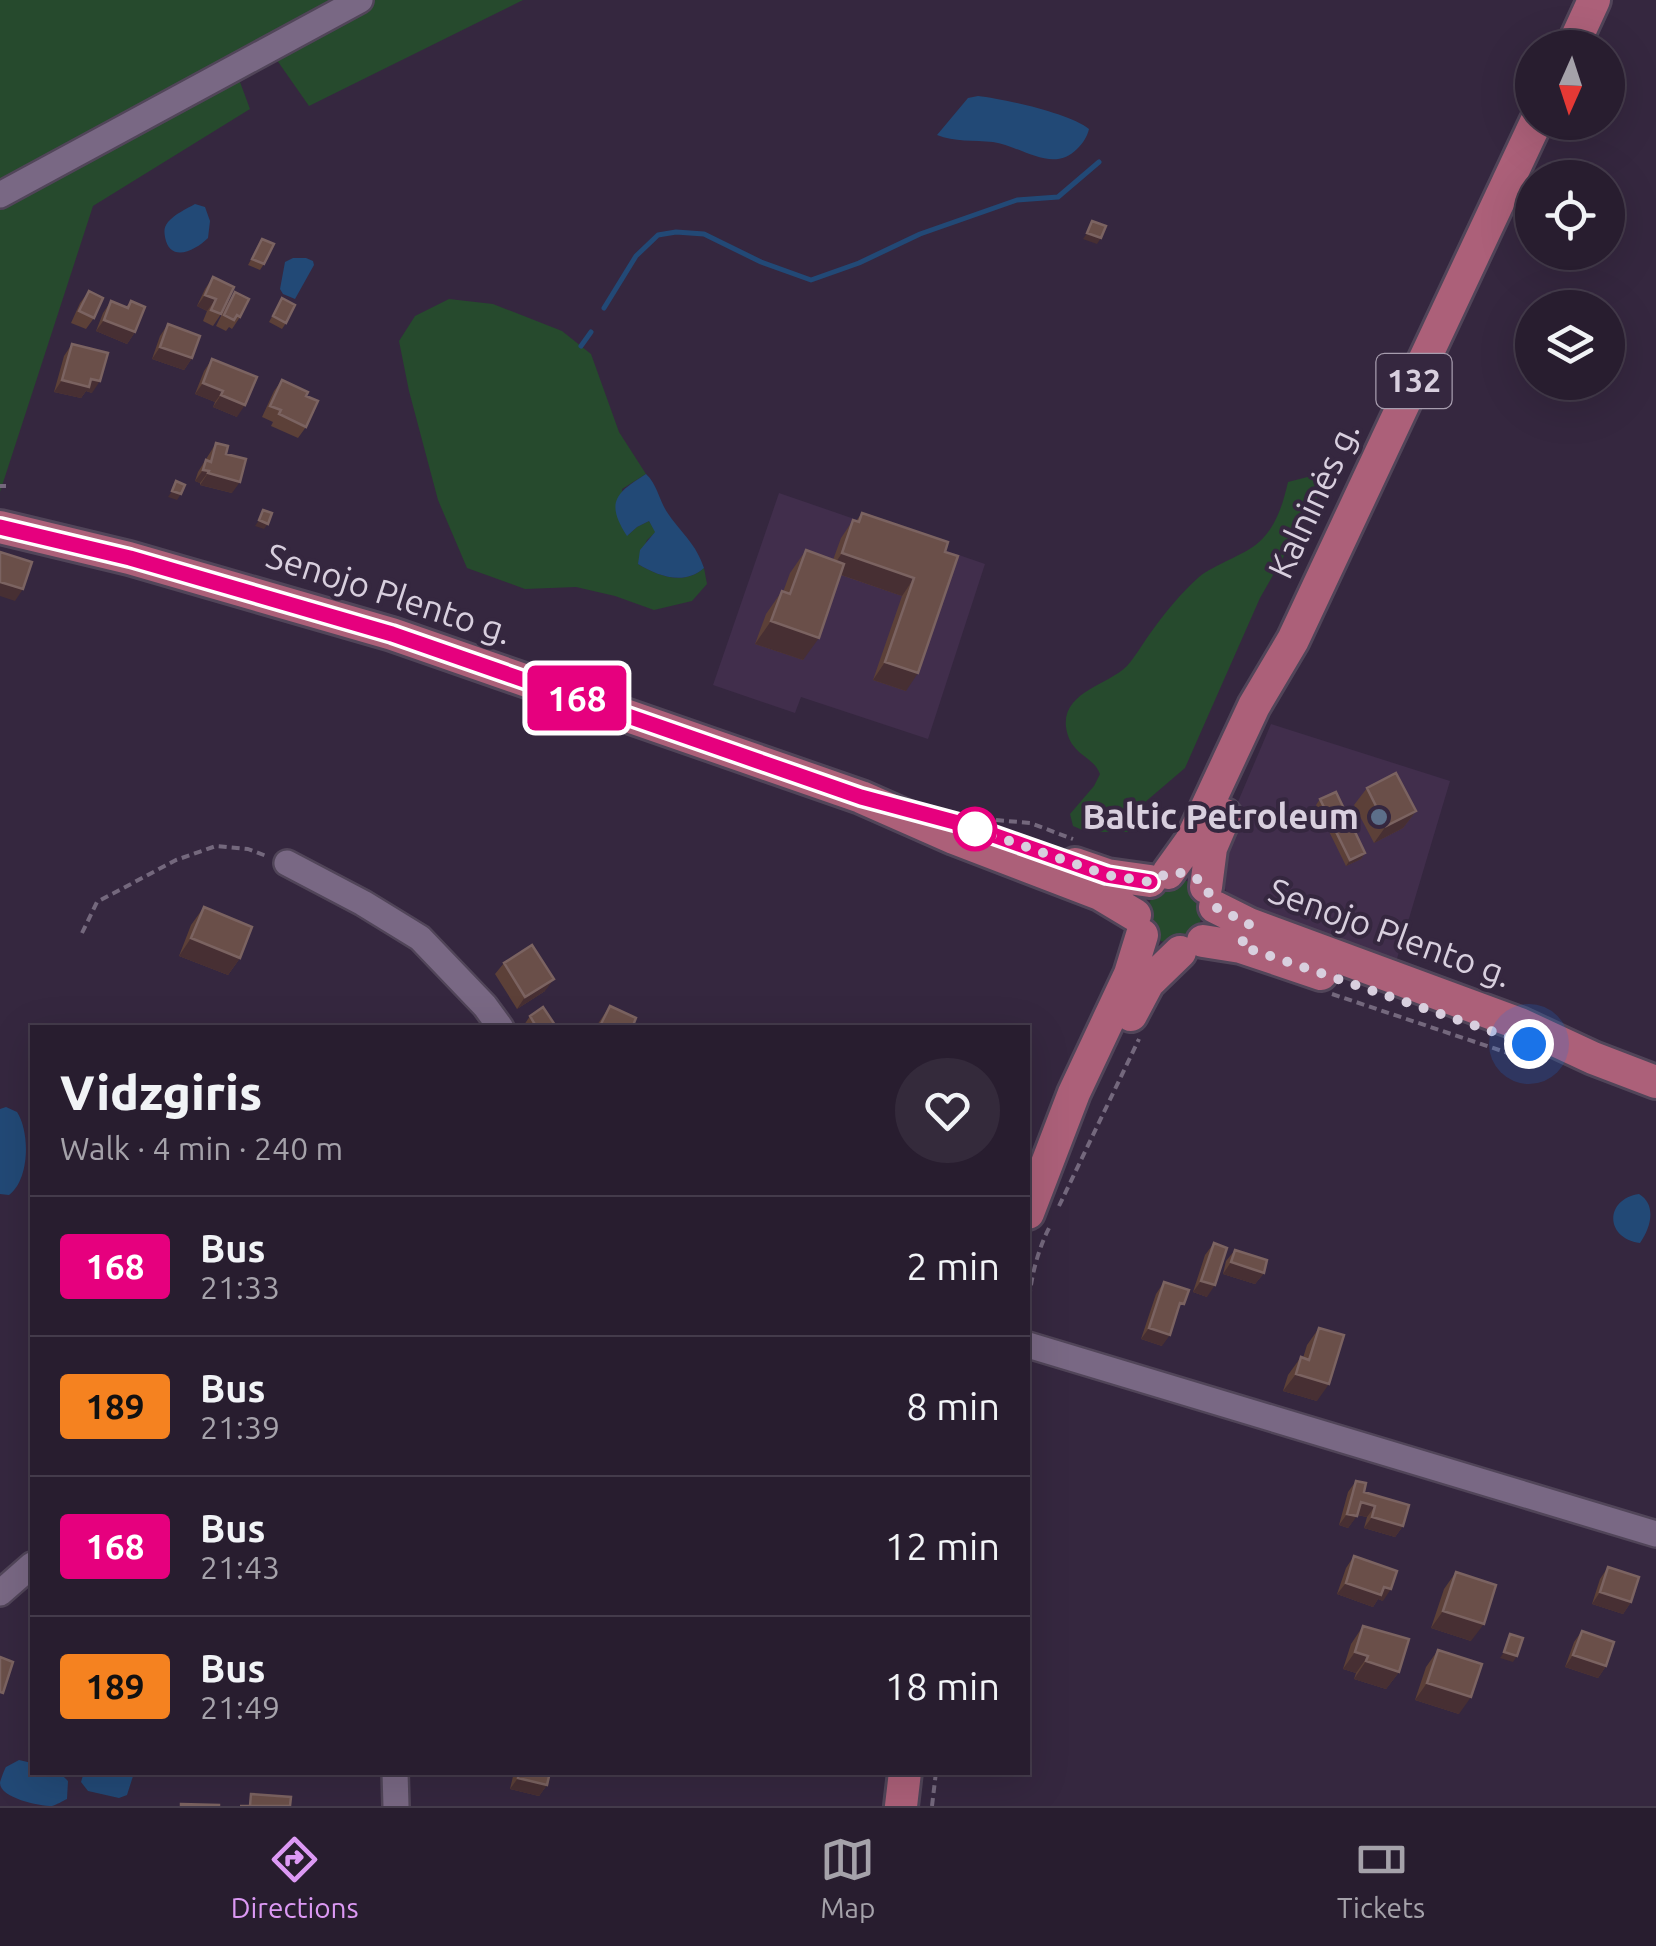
<!DOCTYPE html>
<html lang="en">
<head>
<meta charset="utf-8">
<style>
	:root { --surface:#281d2f; --page:#342a3b; --text:#f1f3f6; --muted:#a5a2aa; --line:#443b4b; --accent:#dc99f4 }
	body { margin:0; font-family:Ubuntu,sans-serif; background:var(--page); color:var(--text); height:100vh; display:flex; flex-direction:column; font-size:38px; white-space:nowrap }
	* { box-sizing:border-box; margin:0 }
	p { font-size:32px; color:var(--muted) }
	.icon { flex:none; width:55px; height:55px; fill:none; stroke:currentColor; stroke-width:2; stroke-linecap:round; stroke-linejoin:round }
	.map { position:relative; flex:1; overflow:hidden }
	.drawer { position:absolute; left:30px; top:1025px; width:1000px; height:750px; display:flex; flex-direction:column; background:var(--surface); border-radius:0px; box-shadow:0 10px 40px #0002,0 0 0 2px var(--line) }
	.drawer>* { flex:none }
	.badge { padding:0 20px; border-radius:8px; font-size:35px; line-height:65px }
	.needle { width:65px; rotate:183deg }
	.tools { position:absolute; left:1515px; top:30px; display:grid; gap:20px }
	.tools a { display:grid; place-items:center; width:110px; height:110px; border-radius:50%; background:var(--surface); box-shadow:0 10px 40px #0002,0 0 0 2px var(--line); font-size:50px }
	.you { position:absolute; width:50px; height:50px; margin:-25px; border:8px solid #fff; border-radius:50%; background:#1a73e8; box-shadow:0 0 0 15px #1a73e833 }
	.map>.badge { position:absolute; translate:-50% -50%; box-shadow:0 0 0 5px #fff }
	.round { display:grid; place-items:center; flex:none; width:105px; height:105px; border-radius:52px; background:var(--page) }
	.summary { display:flex; align-items:center; justify-content:space-between; height:170px; padding:0 30px }
	h1 { font-size:48px; font-weight:800; line-height:75px }
	ul { padding:0; list-style:none }
	li { display:flex; align-items:center; gap:30px; height:140px; padding:0 30px; border-top:2px solid var(--line) }
	li div { flex:1 }
	li b { display:block; font-size:38px }
	li em { font-style:normal }
	li .badge { min-width:110px; font-weight:700; text-align:center }
	.tabs { display:flex; justify-content:space-around; align-items:center; height:140px; border-top:2px solid var(--line); background:var(--surface); font-size:28px; color:var(--muted) }
	.tabs a { display:grid; justify-items:center; gap:5px }
	.tabs .active { color:var(--accent) }
	.map>svg:first-child { display:block }
	.built { fill:#412e4c }
	.green { fill:#264a2d }
	.water { fill:#224976 }
	.lines { fill:none; stroke-linecap:round; stroke-linejoin:round }
	.stream { stroke:#224976; stroke-width:5 }
	.minor-casing { stroke:#514559; stroke-width:30 }
	.major-casing { stroke:#514559; stroke-width:38 }
	.path { stroke:#74687d; stroke-width:4; stroke-dasharray:8 5; stroke-linecap:butt }
	.minor { stroke:#796884; stroke-width:25 }
	.major { stroke:#ac6079; stroke-width:32 }
	.wall { fill:#5c4038 }
	.shaded-wall { fill:#472f33 }
	.building { fill:#6a4f49; stroke:#7b6361; stroke-width:2.5 }
	.line-casing { stroke:#fff; stroke-width:22 }
	.line { stroke:#e6007e; stroke-width:15 }
	.walk { stroke:#d8cfde; stroke-width:10; stroke-dasharray:0 18 }
	.service-dot { fill:#5c6f8a; stroke:#35273f; stroke-width:4 }
	.stop-dot { fill:#fff; stroke:#e6007e; stroke-width:5 }
	.labels { text-anchor:middle; stroke-width:8; stroke-linejoin:round; paint-order:stroke }
	.shield { fill:#35273f; stroke:#a79dae; stroke-width:2.5 }
	.shield-label { font-size:32px; font-weight:bold; fill:#d8cfde }
	.street-label { font-size:35px; fill:#d8cfde; stroke:#35273f }
	.poi-label { font-size:35px; font-weight:bold; fill:#d8cfde; stroke:#35273f; text-anchor:end }
</style>
</head>
<body>
<div class="map">
<svg width="1656" height="1806" viewBox="0 0 1656 1806">
	<rect width="100%" height="100%" fill="#35273f"/>
	<path class="built" d="M779 493 985 564 928 739 801 697 795 713 713 685Z
		M1271 724 1450 781 1393 972 1231 902 1220 877V844Z"/>
	<path class="green" d="M0 0H523L309 106 267 46 233 63 250 109 93 206 0 492Z
		M449 299 493 304 562 331 591 354 619 432 646 474 622 489 628 535 637 527 649 521 656 532 647 540 638 564C658 576 684 586 704 568L707 584 692 601 654 610 615 596 576 587 525 589 467 568 438 500 409 391 399 341 415 316Z
		M1319 474 1324 486 1260 598 1185 768 1144 803 1129 832H1087L1073 826 1070 814 1094 786 1100 774C1093 755 1070 756 1066 727 1062 692 1108 685 1127 666 1135 657 1142 645 1149 635 1163 615 1181 593 1199 577 1215 564 1245 555 1259 542 1276 527 1283 504 1288 482Z
		M1183 879C1221 895 1199 961 1154 938 1143 903 1147 890 1183 879Z"/>
	<path class="water" d="M978 96C1004 99 1069 113 1089 129 1087 137 1083 143 1077 149 1053 174 1021 146 993 142 974 140 954 142 937 135L968 98Z
		M195 204 205 207 210 221 208 238C196 250 170 264 165 237 164 231 164 227 168 222 175 214 186 209 195 204Z
		M293 258H306L313 261 314 265 295 299 283 294 280 289 285 262Z
		M646 474C658 485 659 502 669 515 683 535 696 544 704 568 684 586 658 576 638 564L640 550 655 532 649 521 637 527 627 536C605 502 616 493 646 474Z
		M6 1107 17 1112C30 1132 30 1179 9 1195L0 1194V1109Z
		M1639 1194C1656 1204 1652 1226 1640 1243 1604 1238 1605 1199 1639 1194Z
		M19 1760 32 1763V1772L60 1773 68 1781 67 1799C63 1801 56 1805 52 1806 39 1806 0 1798 0 1783 0 1781 5 1768 6 1767Z
		M84 1772 134 1773 127 1795 119 1798 88 1791 81 1782Z"/>
	<g class="lines">
		<path class="stream" d="M604 308 636 256 658 235 676 232 704 234 761 262 811 280 859 263 920 234 1017 200 1058 197 1099 162
			M581 346 591 332"/>
		<defs>
			<path id="minor" d="M0 195 360 0
				M287 863 363 903 420 938 485 1006 501 1028
				M1028 1345 1656 1534
				M0 1593 32 1565
				M395 1772 396 1806"/>
			<path id="major" d="M1572 48 1594 0
				M0 527 129 558 392 634 861 797 954 838 1100 894 1135 915
				M1075 864 1107 875 1150 881
				M1168 873 1191 841 1254 706 1293 640 1536 122
				M1206 887 1211 848 1225 815
				M1215 907 1249 924 1520 1024 1593 1058 1656 1082
				M1203 941 1241 947 1321 974
				M1131 1015 1148 983 1180 952
				M1028 1213 1074 1093 1130 974 1142 935
				M901 1806 905 1772"/>
		</defs>
		<use href="#minor" class="minor-casing"/>
		<use href="#major" class="major-casing"/>
		<path class="path" d="M0 486H6
			M996 820 1030 823 1073 839
			M82 933 97 902 176 860 216 846 248 849 269 857
			M1332 994 1508 1053
			M1059 1206 1139 1039
			M1028 1311C1030 1282 1036 1254 1049 1228
			M932 1806 936 1772"/>
		<use href="#minor" class="minor"/>
		<use href="#major" class="major"/>
	</g>
	<path class="wall" d="M262 239 264 264 260 270 248 265Z
		M213 277 221 314 213 326 203 321 207 311 197 306 205 289Z
		M89 291 94 318 86 329 71 323 80 303Z
		M235 292 240 317 232 329 229 327 226 331 216 326 227 304Z
		M282 298 286 323 282 329 269 322Z
		M111 301 126 307 131 301 135 332 127 344 96 331 103 313Z
		M168 324 192 358 184 370 152 359 160 336Z
		M72 344 92 393 86 391 81 398 54 392 64 356Z
		M212 359 237 417 213 407 215 402 195 394 204 371Z
		M282 380 306 396V427L298 438 271 426 273 422 262 417 274 391Z
		M216 443 226 454 232 493 200 485V483L195 481 198 472Z
		M862 513 948 542 906 691 873 680 902 596 841 575 803 660 755 644 766 614 782 591 783 592 790 573 806 550 833 560 841 538 853 520 856 521Z
		M1367 788 1416 811 1403 828 1374 843 1354 805Z
		M1320 799 1365 853 1361 859 1346 866 1316 805Z
		M204 907 240 958 228 975 179 956 191 925Z
		M504 963 545 991 517 1009 495 974Z
		M610 1006 632 1028H595Z
		M530 1016 557 1028H522Z
		M1214 1243 1207 1297 1193 1292 1205 1255Z
		M1235 1250 1264 1273 1255 1284 1223 1274 1226 1261Z
		M1164 1282 1162 1346 1141 1339 1156 1294Z
		M1319 1328 1317 1401 1283 1391 1288 1375 1301 1357 1303 1358 1307 1345Z
		M1356 1481 1364 1492 1403 1526 1395 1537 1364 1528 1367 1517 1357 1515 1348 1528 1339 1525 1348 1492Z
		M1354 1556 1383 1601 1378 1599 1373 1607 1337 1594 1346 1568Z
		M1608 1567 1631 1602 1623 1614 1592 1604 1600 1579Z
		M1456 1572 1471 1641 1431 1628 1444 1589Z
		M1363 1626 1399 1672 1386 1689 1354 1679 1356 1673 1343 1669 1351 1644Z
		M1582 1631 1606 1666 1598 1678 1565 1667 1574 1642Z
		M1438 1650 1459 1714 1415 1700 1426 1667Z
		M514 1772H550L547 1785 539 1796 510 1789Z"/>
	<path class="shaded-wall" d="M1087 233 1101 238 1097 244 1083 239Z
		M205 295 216 299 207 311 197 306Z
		M104 320 135 332 127 344 96 331Z
		M160 347 192 358 184 370 152 359Z
		M91 379 100 381 92 393 86 391 81 398 54 392 62 380Z
		M203 383 223 391 215 402 195 394Z
		M221 395 245 405 237 417 213 407Z
		M203 470 209 471 200 483 195 481Z
		M208 473 240 482 232 493 200 485Z
		M172 491 181 494 177 500 168 497Z
		M259 520 268 524 264 529 255 526Z
		M842 553 914 578 902 596 830 571Z
		M0 582 23 589 15 601 0 596Z
		M771 621 819 638 803 660 755 644Z
		M885 662 918 673 906 691 873 680Z
		M1416 811 1403 828 1374 843 1386 826Z
		M1365 853 1361 859 1346 866 1350 860Z
		M191 938 240 958 228 975 179 956Z
		M554 979 545 991 517 1009 525 997Z
		M1231 1262 1264 1273 1255 1284 1223 1274Z
		M1201 1281 1215 1285 1207 1297 1193 1292Z
		M1149 1328 1170 1335 1162 1346 1141 1339Z
		M1296 1374 1329 1384 1317 1401 1283 1391Z
		M1361 1502 1375 1506 1367 1517 1353 1514Z
		M1347 1514 1357 1516 1348 1528 1339 1525Z
		M1372 1517 1403 1526 1395 1537 1364 1528Z
		M1346 1583 1384 1587 1391 1589 1383 1601 1378 1599 1373 1607 1337 1594Z
		M1600 1592 1631 1602 1623 1614 1592 1604Z
		M1443 1611 1484 1624 1471 1641 1431 1628Z
		M1355 1652 1368 1656 1356 1673 1343 1669Z
		M1504 1652 1517 1656 1513 1662 1500 1658Z
		M1573 1655 1606 1666 1598 1678 1565 1667Z
		M1366 1661 1399 1672 1386 1689 1354 1679Z
		M1427 1683 1471 1697 1459 1714 1415 1700Z
		M518 1778 547 1785 539 1796 510 1789Z"/>
	<path class="building" d="M1092 221 1106 226 1101 238 1087 233Z
		M262 239 274 244 264 264 252 259Z
		M213 277 234 287 221 314 211 310 216 299 205 295Z
		M89 291 103 298 94 318 79 311Z
		M235 292 249 299 240 317 237 315 234 320 224 315Z
		M282 298 295 305 286 323 273 316Z
		M111 301 128 308 131 301 145 307 135 332 104 320Z
		M168 324 200 336 192 358 160 347Z
		M72 344 108 353 100 381 91 379 89 387 62 380Z
		M212 359 257 377 245 405 221 395 223 391 203 383Z
		M282 380 308 392 306 396 318 401 306 427 279 414 281 410 270 406Z
		M216 443 228 446 226 454 246 459 240 482 208 473 209 471 203 470 206 460 211 462Z
		M176 481 185 485 181 494 172 491Z
		M263 510 272 513 268 524 259 520Z
		M862 513 948 542 945 552 958 556 918 673 885 662 914 578 842 553 853 520 859 522Z
		M806 550 844 564 819 638 771 621 782 591 790 594Z
		M0 552 32 562 23 589 0 582Z
		M1396 773 1416 811 1386 826 1367 788Z
		M1336 792 1365 853 1350 860 1320 799Z
		M204 907 252 927 240 958 191 938Z
		M532 945 554 979 525 997 504 963Z
		M610 1006 636 1018 632 1028H599Z
		M543 1007 557 1028H537L530 1016Z
		M1214 1243 1227 1248 1215 1285 1201 1281Z
		M1235 1250 1267 1260 1264 1273 1231 1262Z
		M1164 1282 1189 1290 1184 1304 1180 1303 1170 1335 1149 1328Z
		M1319 1328 1344 1335 1329 1384 1296 1374 1301 1357 1309 1360Z
		M1356 1481 1366 1483 1364 1492 1409 1505 1403 1526 1372 1517 1375 1506 1361 1502 1357 1516 1347 1514Z
		M1354 1556 1397 1571 1391 1589 1384 1587 1381 1595 1346 1583Z
		M1608 1567 1639 1577 1631 1602 1600 1592Z
		M1456 1572 1496 1585 1484 1624 1443 1611Z
		M1363 1626 1409 1639 1399 1672 1366 1661 1368 1656 1355 1652Z
		M1582 1631 1614 1642 1606 1666 1573 1655Z
		M1510 1634 1523 1638 1517 1656 1504 1652Z
		M1438 1650 1482 1664 1471 1697 1427 1683Z
		M0 1657 13 1662 3 1693 0 1692Z
		M519 1772H550L547 1785 518 1778Z
		M251 1794 291 1797 290 1806H240H250Z
		M181 1804 219 1805V1806H181Z"/>
	<g class="lines">
		<defs>
			<path id="line" d="M0 527 130 558 392 634 861 797 962 824 1107 875 1150 882"/>
		</defs>
		<use href="#line" class="line-casing"/>
		<use href="#line" class="line"/>
		<path class="walk" d="M975 829 1107 875 1150 882 1168 873H1182L1196 878 1206 887 1215 907 1249 924 1241 946 1529 1044"/>
	</g>
	<circle class="service-dot" cx="1379" cy="817" r="10"/>
	<circle class="stop-dot" cx="975" cy="829" r="20"/>
	<g class="labels">
		<rect class="shield" x="1376.5" y="354" width="75" height="54" rx="8"/>
		<g class="shield-label">
			<text x="1414" y="392">132</text>
		</g>
		<g class="street-label">
			<text transform="translate(1314 500) rotate(-65)" y="12">Kalninės g.</text>
			<text transform="translate(389 594) rotate(18)" y="12">Senojo Plento g.</text>
			<text transform="translate(1390 933) rotate(20)" y="12">Senojo Plento g.</text>
		</g>
		<g class="poi-label">
			<text x="1359" y="829">Baltic Petroleum</text>
		</g>
	</g>
</svg>
<div class="tools">
<a><svg class="needle" viewBox="-14 -14 28 28"><path d="M0-13l5 13h-10z" fill="#e53935"/><path d="M0 13l5-13h-10z" fill="#a5a2aa"/></svg></a>
<a><svg class="icon" aria-label="locate" viewBox="0 0 24 24"><circle cx="12" cy="12" r="6"/><path d="M12 2v4M12 18v4M2 12h4M18 12h4"/></svg></a>
<a><svg class="icon" aria-label="layers" viewBox="0 0 24 24"><path d="M12 4l9 5-9 5-9-5zM3 14l9 5 9-5"/></svg></a>
</div>
<div class="you" style="left:1529px;top:1044px"></div>
<b class="badge" style="left:577px;top:698px;background:#e6007e;color:#fff">168</b>
<section class="drawer">
<div class="summary"><div><h1>Vidzgiris</h1><p>Walk · 4 min · 240 m</p></div><a class="round"><svg class="icon" aria-label="heart" viewBox="0 0 24 24"><path d="M12 20l-8-8c-3-5 5-10 8-4 3-6 11-1 8 4z"/></svg></a></div>
<ul>
<li><span class="badge" style="background:#e6007e;color:#fff">168</span><div><b>Bus</b><p>21:33</p></div><em>2 min</em></li>
<li><span class="badge" style="background:#f58220;color:#111">189</span><div><b>Bus</b><p>21:39</p></div><em>8 min</em></li>
<li><span class="badge" style="background:#e6007e;color:#fff">168</span><div><b>Bus</b><p>21:43</p></div><em>12 min</em></li>
<li><span class="badge" style="background:#f58220;color:#111">189</span><div><b>Bus</b><p>21:49</p></div><em>18 min</em></li>
</ul>
</section>
</div>
<nav class="tabs">
<a class="active"><svg class="icon" aria-label="directions" viewBox="0 0 24 24"><path d="M12 3l9 9-9 9-9-9zM9 14v-3h6M13 9l2 2-2 2"/></svg>Directions</a>
<a><svg class="icon" aria-label="map" viewBox="0 0 24 24"><path d="M3 6l6-2 6 2 6-2v14l-6 2-6-2-6 2zM9 4v14M15 6v14"/></svg>Map</a>
<a><svg class="icon" aria-label="tickets" viewBox="0 0 24 24"><path d="M3 7h18v10H3zM15 7v10"/></svg>Tickets</a>
</nav>
</body>
</html>
